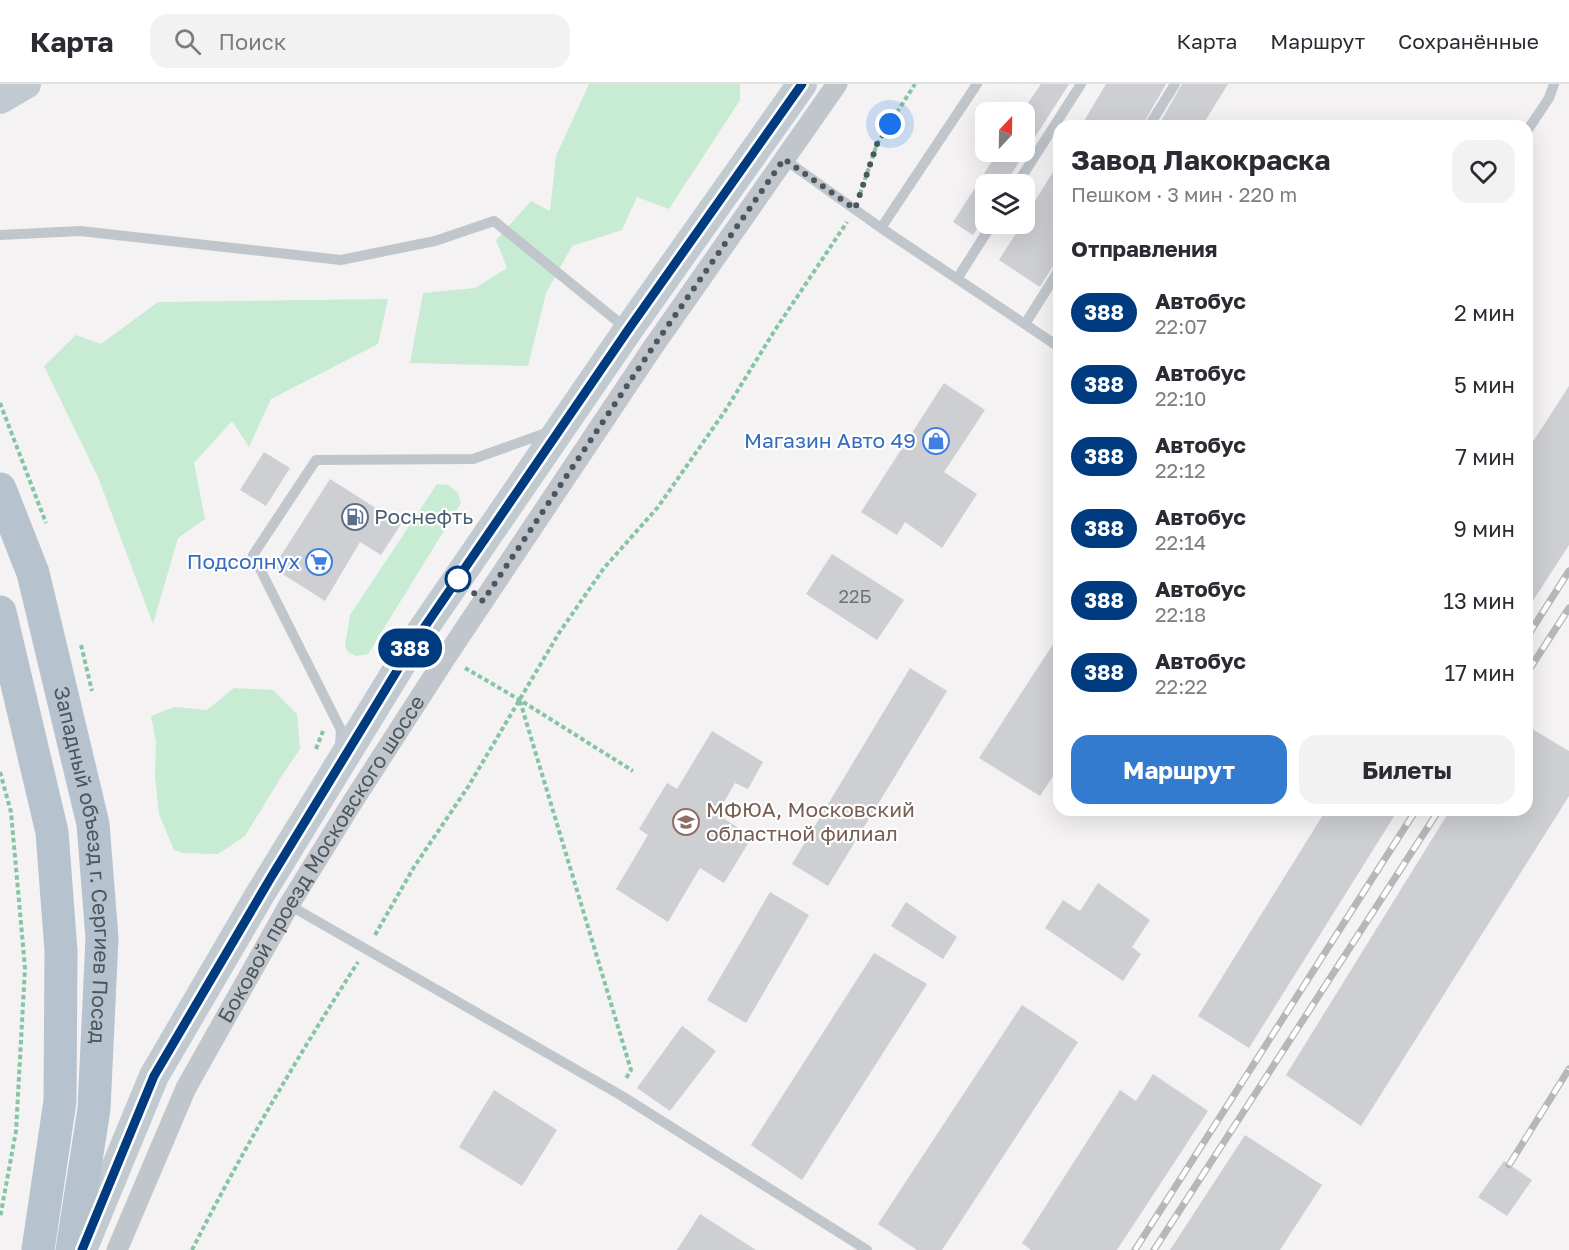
<!DOCTYPE html>
<html lang="ru">
<head>
<meta charset="utf-8">
<style>
	:root { --surface:#fff; --page:#f2f2f3; --text:#2b2b33; --muted:#7c7c81; --line:#e1e1e2; --accent:#327bce }
	body { margin:0; font-family:"Golos Text",sans-serif; background:var(--page); color:var(--text); height:100vh; display:flex; flex-direction:column; font-size:22px; white-space:nowrap }
	* { box-sizing:border-box; margin:0 }
	p { font-size:20px; color:var(--muted) }
	.icon { flex:none; width:33px; height:33px; fill:none; stroke:currentColor; stroke-width:2; stroke-linecap:round; stroke-linejoin:round }
	.map { position:relative; flex:1; overflow:hidden }
	.details { position:absolute; left:1053px; top:36px; width:480px; height:696px; display:flex; flex-direction:column; background:var(--surface); border-radius:18px; box-shadow:0 6px 24px #0002 }
	.details>* { flex:none }
	.badge { padding:0 12px; border-radius:20px; font-size:21px; line-height:39px }
	.needle { width:39px; rotate:22deg }
	.fabs { position:absolute; left:975px; top:18px; display:grid; gap:12px }
	.fabs a { display:grid; place-items:center; width:60px; height:60px; border-radius:12px; background:var(--surface); box-shadow:0 6px 24px #0002; font-size:30px }
	.you { position:absolute; width:30px; height:30px; margin:-15px; border:4px solid #fff; border-radius:50%; background:#1a73e8; box-shadow:0 0 0 9px #1a73e833 }
	.map>.badge { position:absolute; translate:-50% -50%; box-shadow:0 0 0 3px #fff }
	h2 { padding:0 18px; font-size:22px; line-height:54px }
	.round { display:grid; place-items:center; flex:none; width:63px; height:63px; border-radius:18px; background:var(--page) }
	.summary { display:flex; align-items:center; justify-content:space-between; height:102px; padding:0 18px }
	h1 { font-size:28px; font-weight:700; line-height:45px }
	.cta { display:flex; gap:12px; margin-top:auto; padding:12px 18px }
	.cta a { flex:1; height:69px; border-radius:18px; background:var(--accent); color:#fff; font-size:24px; font-weight:700; line-height:69px; text-align:center }
	.cta a+a { background:var(--page); color:var(--text) }
	ul { padding:0; list-style:none }
	li { display:flex; align-items:center; gap:18px; height:72px; padding:0 18px }
	li div { flex:1 }
	li b { display:block; font-size:22px }
	li em { font-style:normal }
	li .badge { min-width:66px; font-weight:700; text-align:center }
	header { display:flex; align-items:center; gap:36px; box-sizing:border-box; height:84px; padding:0 30px; background:var(--surface); border-bottom:2px solid var(--line) }
	header strong { font-size:28px }
	nav { display:flex; gap:33px; margin-inline-start:auto; font-size:21px }
	.search { width:420px; height:54px; background:var(--page); display:flex; align-items:center; gap:15px; box-sizing:border-box; padding:0 21px; border-radius:18px; color:var(--muted); font-size:22px }
	.map>svg:first-child { display:block }
	.green { fill:#c8ebd4 }
	.building { fill:#cdcfd3 }
	.lines { fill:none; stroke-linecap:round; stroke-linejoin:round }
	.path { stroke:#84c5a3; stroke-width:4; stroke-dasharray:4.5 3; stroke-linecap:butt }
	.lane { stroke:#c0c6cc; stroke-width:10 }
	.street { stroke:#c0c6cc; stroke-width:21 }
	.secondary { stroke:#c1c9d1; stroke-width:30 }
	.primary { stroke:#b6c2cd; stroke-width:33 }
	.rail-casing { stroke:#b5b8bb; stroke-width:7 }
	.rail { stroke:#fff; stroke-width:4.5; stroke-dasharray:14; stroke-linecap:butt }
	.line-casing { stroke:#fff; stroke-width:14 }
	.line { stroke:#003b80; stroke-width:9 }
	.walk { stroke:#4c565d; stroke-width:6; stroke-dasharray:0 10.8 }
	.stop-dot { fill:#fff; stroke:#003b80; stroke-width:3 }
	.labels { text-anchor:middle; stroke-width:4.5; stroke-linejoin:round; paint-order:stroke }
	.number-label { font-size:18px; fill:#6c747a }
	.shop-label { font-size:21px; fill:#366cbe; stroke:#fff; text-anchor:end }
	.service-label { font-size:21px; fill:#4e5e75; stroke:#fff; text-anchor:start }
	.education-label { font-size:21px; fill:#785e54; stroke:#fff; text-anchor:start }
	.street-label { font-size:21px; fill:#4c565d; stroke:#fff }
</style>
</head>
<body>
<header>
<strong>Карта</strong>
<div class="search"><svg class="icon" aria-label="search" viewBox="0 0 24 24"><circle cx="10" cy="10" r="6"/><path d="M15 15l6 6"/></svg>Поиск</div>
<nav><a>Карта</a><a>Маршрут</a><a>Сохранённые</a></nav>
</header>
<div class="map">
<svg width="1569" height="1166" viewBox="0 0 1569 1166">
	<rect width="100%" height="100%" fill="#f4f2f2"/>
	<path class="green" d="M589 0H740V16L669 125 637 113 622 146 572 162 546 209 528 282 410 279 423 209 475 204 507 184 496 156 531 117 550 127 556 72Z
		M388 215 378 260 271 315 249 363 232 337 194 379 205 435 178 454 153 540 98 393 44 282 76 251 101 260 158 218Z
		M437 400 448 401 458 409 461 419 368 570 356 572 348 568 345 562 350 531Z
		M234 604 273 606 297 630 300 665 281 693 245 752 218 770 182 769 174 766 159 730 155 693 156 658 151 632 174 623 207 626Z"/>
	<path class="building" d="M1041 0H1069L1005 100H986V131L973 151 953 138 998 68H1024V25Z
		M1106 0H1166L1142 42H1081Z
		M1182 0H1228L1202 42H1158Z
		M1059 78V179L1053 182 1040 203 999 176 1022 140H1024V135Z
		M944 299 985 326 944 388 977 410 942 464 905 438 897 451 861 428Z
		M1569 302V461L1527 526V367Z
		M264 368 290 384 266 422 240 406Z
		M330 395 401 440 381 471 360 458 325 517 273 484Z
		M832 470 904 516 877 556 806 510Z
		M1059 551V683L1040 712 979 674Z
		M910 584 947 607 828 802 792 780Z
		M1527 642 1569 667V712L1361 1042 1286 991 1450 726H1527Z
		M712 647 763 678 748 705 735 699 717 730 752 753 724 799 700 784 668 838 616 805 648 751 639 745 667 699 677 705Z
		M1326 726H1398L1249 964 1198 932Z
		M1098 799 1150 836 1132 863 1141 870 1123 897 1045 844 1063 816 1080 827Z
		M770 808 809 831 746 939 707 916Z
		M906 818 957 853 943 875 891 842Z
		M874 869 927 900 802 1096 751 1061Z
		M1022 921 1078 958 942 1166H917L878 1140Z
		M682 942 716 967 670 1027 637 1004Z
		M1153 990 1208 1027 1117 1166H1031L1022 1159 1120 1006 1136 1017Z
		M494 1006 557 1046 522 1102 459 1063Z
		M1245 1051 1322 1101 1280 1166H1170Z
		M1504 1077 1532 1096 1507 1132 1478 1113Z
		M700 1130 756 1166H677Z"/>
	<g class="lines">
		<path class="path" d="M860 110 877 60 915 0
			M0 319 46 439
			M81 561 92 607
			M465 584 520 616 633 687
			M520 617 631 986 625 996
			M316 665 323 647
			M0 688 11 728 25 884 16 1047 0 1134
			M375 851 414 783 468 703 559 549 604 484 658 423 725 327 775 246 847 138
			M192 1166C242 1067 298 972 358 878"/>
		<path class="lane" d="M1149 42 1175 0
			M1527 47 1549 14 1554 0
			M784 75 881 144 1059 263
			M1017 100 1081 0
			M881 144 977 0
			M0 151 80 147 341 176 435 157 494 137 627 245
			M957 195 992 140
			M1025 240 1059 186
			M340 662 341 646 253 471 316 376 473 375 549 348
			M289 821 622 1012 867 1166"/>
		<path class="street" id="s1" d="M117 1166 186 1004 289 821 348 725 446 573 651 266 837 0"/>
		<path class="secondary" d="M0 15 26 0
			M82 1166 154 992 259 812 417 554 628 246 802 0"/>
		<g class="primary">
			<path id="s2" d="M0 405 33 489 93 740 102 854 94 1025 72 1166"/>
			<path d="M0 528 52 748 61 867 60 1017 38 1166"/>
		</g>
		<defs>
			<path id="rail" d="M1527 553 1569 487
				M1527 589 1569 524
				M1509 1081 1569 985
				M1135 1166 1416 726
				M1154 1166 1439 726"/>
		</defs>
		<use href="#rail" class="rail-casing"/>
		<use href="#rail" class="rail"/>
	</g>
	<g class="lines">
		<defs>
			<path id="line" d="M82 1166 154 992 270 795 417 554 628 246 802 0"/>
		</defs>
		<use href="#line" class="line-casing"/>
		<use href="#line" class="line"/>
		<path class="walk" d="M458 495 483 517 651 266 784 75 855 125 877 60 890 40"/>
	</g>
	<defs>
		<symbol id="shop-ring" viewBox="-11 -11 22 22"><circle r="9.5" fill="#fff" stroke="#3f7fe0" stroke-width="1.5"/><path d="M-5-2.5h2.3a2.7 3.5 0 0 1 5.4 0H5L5.5 6h-11ZM-1.5-2.5h3a1.5 2.3 0 0 0-3 0Z" fill="#3f7fe0"/></symbol>
		<symbol id="fuel-ring" viewBox="-11 -11 22 22"><circle r="9.5" fill="#fff" stroke="#5c6f8a" stroke-width="1.5"/><path d="M-5.5-6h7V0h2V4h1.3V-2.5L3-4.5l.8-.8L6-3V5H2.5V1h-1V6h-7ZM-4.2-4.7v3.2H.2V-4.7Z" fill="#5c6f8a"/></symbol>
		<symbol id="supermarket-ring" viewBox="-11 -11 22 22"><circle r="9.5" fill="#fff" stroke="#3f7fe0" stroke-width="1.5"/><path d="M-6-5.5h2.5l.6 2H6L4.5 2H-2.5L-4.4-4H-6ZM-1.5 3.2a1.3 1.3 0 1 0 .1 0ZM3 3.2a1.3 1.3 0 1 0 .1 0Z" fill="#3f7fe0"/></symbol>
		<symbol id="university-ring" viewBox="-11 -11 22 22"><circle r="9.5" fill="#fff" stroke="#8d6e63" stroke-width="1.5"/><path d="M0-5L7-2L0 1L-7-2ZM-4 1L0 2.5L4 1V4Q0 6-4 4Z" fill="#8d6e63"/></symbol>
	</defs>
	<g fill-rule="evenodd">
		<use href="#shop-ring" x="921" y="342" width="30" height="30"/>
		<use href="#fuel-ring" x="340" y="418" width="30" height="30"/>
		<use href="#supermarket-ring" x="304" y="463" width="30" height="30"/>
		<use href="#university-ring" x="671" y="723" width="30" height="30"/>
	</g>
	<circle class="stop-dot" cx="458" cy="495" r="12"/>
	<g class="labels">
		<g class="number-label">
			<text x="855" y="519">22Б</text>
		</g>
		<g class="shop-label">
			<text x="916" y="364">Магазин Авто 49</text>
			<text x="300" y="485">Подсолнух</text>
		</g>
		<g class="service-label">
			<text x="374" y="440">Роснефть</text>
		</g>
		<g class="education-label">
			<text x="706" y="733">МФЮА, Московский<tspan x="706" dy="24">областной филиал</tspan></text>
		</g>
		<g class="street-label">
			<text dy="7" stroke="none"><textPath href="#s1" startOffset="442">Боковой проезд Московского шоссе</textPath></text>
			<text dy="7" stroke="none"><textPath href="#s2" startOffset="388">Западный объезд г. Сергиев Посад</textPath></text>
		</g>
	</g>
</svg>
<div class="fabs">
<a><svg class="needle" viewBox="-14 -14 28 28"><path d="M0-13l5 13h-10z" fill="#e53935"/><path d="M0 13l5-13h-10z" fill="#7c7c81"/></svg></a>
<a><svg class="icon" aria-label="layers" viewBox="0 0 24 24"><path d="M12 4l9 5-9 5-9-5zM3 14l9 5 9-5"/></svg></a>
</div>
<div class="you" style="left:890px;top:40px"></div>
<b class="badge" style="left:410px;top:564px;background:#003b80;color:#fff">388</b>
<section class="details">
<div class="summary"><div><h1>Завод Лакокраска</h1><p>Пешком · 3 мин · 220 m</p></div><a class="round"><svg class="icon" aria-label="heart" viewBox="0 0 24 24"><path d="M12 20l-8-8c-3-5 5-10 8-4 3-6 11-1 8 4z"/></svg></a></div>
<h2>Отправления</h2>
<ul>
<li><span class="badge" style="background:#003b80;color:#fff">388</span><div><b>Автобус</b><p>22:07</p></div><em>2 мин</em></li>
<li><span class="badge" style="background:#003b80;color:#fff">388</span><div><b>Автобус</b><p>22:10</p></div><em>5 мин</em></li>
<li><span class="badge" style="background:#003b80;color:#fff">388</span><div><b>Автобус</b><p>22:12</p></div><em>7 мин</em></li>
<li><span class="badge" style="background:#003b80;color:#fff">388</span><div><b>Автобус</b><p>22:14</p></div><em>9 мин</em></li>
<li><span class="badge" style="background:#003b80;color:#fff">388</span><div><b>Автобус</b><p>22:18</p></div><em>13 мин</em></li>
<li><span class="badge" style="background:#003b80;color:#fff">388</span><div><b>Автобус</b><p>22:22</p></div><em>17 мин</em></li>
</ul>
<div class="cta"><a>Маршрут</a><a>Билеты</a></div>
</section>
</div>
</body>
</html>
